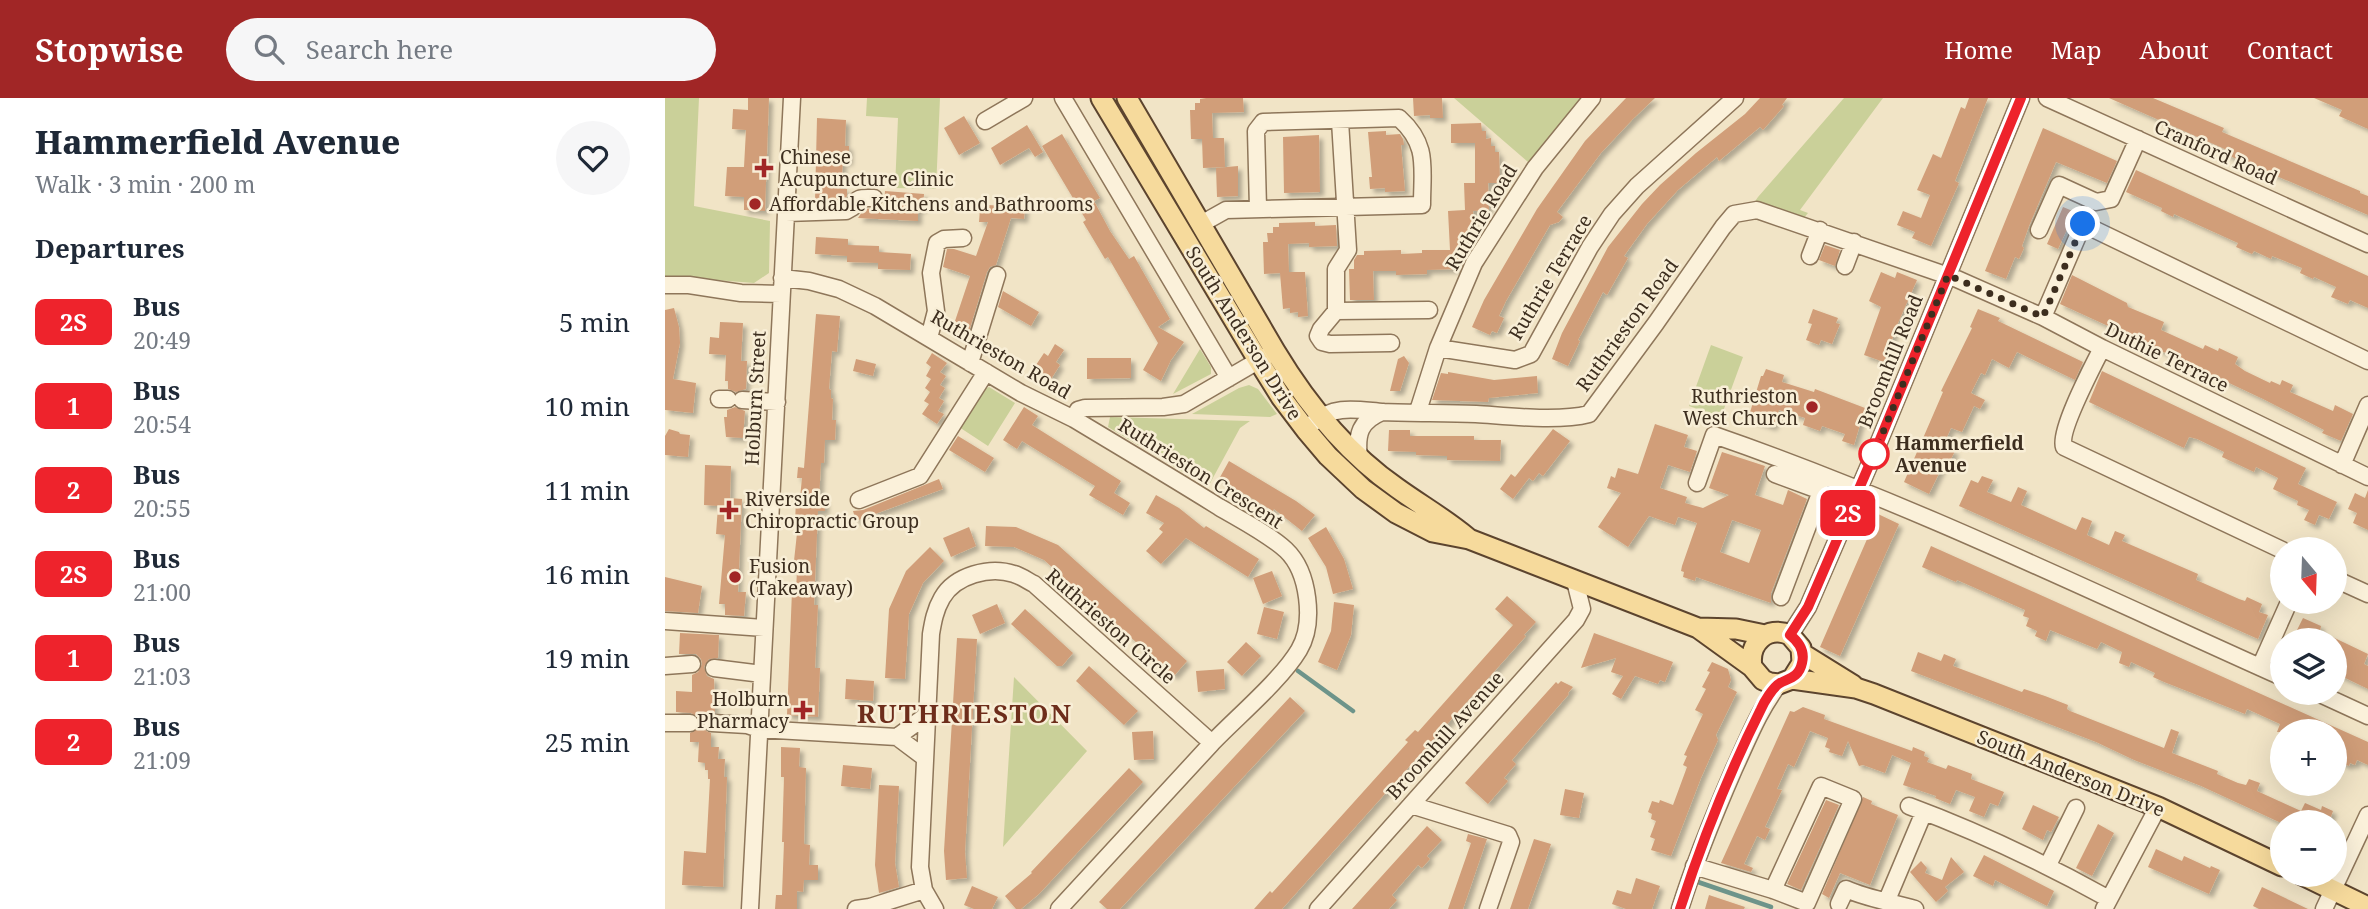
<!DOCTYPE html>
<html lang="en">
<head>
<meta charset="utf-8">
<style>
	:root { --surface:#fff; --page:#f6f6f7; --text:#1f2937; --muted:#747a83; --accent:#a12626 }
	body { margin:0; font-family:"Noto Serif",serif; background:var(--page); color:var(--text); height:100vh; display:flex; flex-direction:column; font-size:26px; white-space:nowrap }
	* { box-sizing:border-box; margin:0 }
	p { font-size:23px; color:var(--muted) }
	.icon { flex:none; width:38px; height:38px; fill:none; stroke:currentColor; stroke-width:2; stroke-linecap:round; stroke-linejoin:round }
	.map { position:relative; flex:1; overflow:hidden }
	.drawer { display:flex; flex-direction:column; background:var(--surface); width:665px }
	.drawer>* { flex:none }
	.badge { padding:0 14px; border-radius:10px; font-size:24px; line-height:46px }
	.needle { width:46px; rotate:161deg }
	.tools { position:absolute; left:1605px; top:439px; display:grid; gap:14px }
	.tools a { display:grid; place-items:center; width:77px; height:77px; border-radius:50%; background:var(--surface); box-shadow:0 7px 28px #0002; font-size:35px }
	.you { position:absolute; width:35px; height:35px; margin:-18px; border:5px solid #fff; border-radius:50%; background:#1a73e8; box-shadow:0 0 0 10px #1a73e833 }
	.map>.badge { position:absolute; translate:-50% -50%; box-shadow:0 0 0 4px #fff }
	h2 { padding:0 35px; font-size:26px; line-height:63px }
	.round { display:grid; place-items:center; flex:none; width:74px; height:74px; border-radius:37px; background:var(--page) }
	.summary { display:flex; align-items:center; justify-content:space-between; height:119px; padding:0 35px }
	h1 { font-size:33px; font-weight:800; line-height:52px }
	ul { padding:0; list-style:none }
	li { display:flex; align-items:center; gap:21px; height:84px; padding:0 35px }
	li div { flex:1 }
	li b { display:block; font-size:26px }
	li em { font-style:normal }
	li .badge { min-width:77px; font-weight:700; text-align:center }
	header { display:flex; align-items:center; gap:42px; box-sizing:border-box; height:98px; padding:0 35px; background:var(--accent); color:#fff }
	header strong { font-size:33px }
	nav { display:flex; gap:38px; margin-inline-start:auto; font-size:24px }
	.search { width:490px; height:63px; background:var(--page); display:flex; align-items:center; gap:18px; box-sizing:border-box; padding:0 24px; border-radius:38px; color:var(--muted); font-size:26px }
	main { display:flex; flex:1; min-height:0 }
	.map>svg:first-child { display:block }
	.green { fill:#cad099 }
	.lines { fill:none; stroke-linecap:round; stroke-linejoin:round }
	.stream { stroke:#6d948a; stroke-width:4.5 }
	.building { fill:#d19e79; fill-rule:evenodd; filter:url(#shadow) }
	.minor-casing { stroke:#8e765a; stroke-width:19 }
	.major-casing { stroke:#5c442e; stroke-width:23 }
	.minor { stroke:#fbf1da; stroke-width:16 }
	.major { stroke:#f6da9c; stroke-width:19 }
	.line-casing { stroke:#fff; stroke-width:16 }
	.line { stroke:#ee232c; stroke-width:10 }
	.walk { stroke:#3d2e1f; stroke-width:7; stroke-dasharray:0 12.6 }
	.poi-dot { fill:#a12626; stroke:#f8eed6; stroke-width:2.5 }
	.stop-dot { fill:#fff; stroke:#ee232c; stroke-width:3.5 }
	.labels { text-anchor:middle; stroke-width:5; stroke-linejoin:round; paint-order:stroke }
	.street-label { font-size:19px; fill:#3d2e1f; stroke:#f8eed6 }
	.poi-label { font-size:19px; fill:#3d2e1f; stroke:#f8eed6; text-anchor:start }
	.stop-label { font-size:19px; font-weight:bold; fill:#3d2e1f; stroke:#f8eed6; text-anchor:start }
	.district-label { font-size:26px; font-weight:bold; letter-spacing:2px; fill:#6d2d1b; stroke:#f8eed6 }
</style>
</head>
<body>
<header>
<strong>Stopwise</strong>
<div class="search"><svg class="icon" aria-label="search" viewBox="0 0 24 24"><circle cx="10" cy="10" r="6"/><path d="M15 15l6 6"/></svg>Search here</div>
<nav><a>Home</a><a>Map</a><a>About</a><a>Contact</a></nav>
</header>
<main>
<section class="drawer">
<div class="summary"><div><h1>Hammerfield Avenue</h1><p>Walk · 3 min · 200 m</p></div><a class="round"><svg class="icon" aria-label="heart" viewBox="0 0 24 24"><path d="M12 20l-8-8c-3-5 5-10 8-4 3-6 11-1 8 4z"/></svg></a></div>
<h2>Departures</h2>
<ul>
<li><span class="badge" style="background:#ee232c;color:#fff">2S</span><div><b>Bus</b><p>20:49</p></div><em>5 min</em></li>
<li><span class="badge" style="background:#ee232c;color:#fff">1</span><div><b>Bus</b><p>20:54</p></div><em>10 min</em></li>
<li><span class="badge" style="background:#ee232c;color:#fff">2</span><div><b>Bus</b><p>20:55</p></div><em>11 min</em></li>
<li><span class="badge" style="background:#ee232c;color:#fff">2S</span><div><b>Bus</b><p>21:00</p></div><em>16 min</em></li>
<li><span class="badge" style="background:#ee232c;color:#fff">1</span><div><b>Bus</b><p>21:03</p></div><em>19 min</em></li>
<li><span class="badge" style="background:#ee232c;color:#fff">2</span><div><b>Bus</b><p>21:09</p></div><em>25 min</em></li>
</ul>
</section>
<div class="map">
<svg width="1703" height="811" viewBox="0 0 1703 811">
	<defs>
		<filter id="shadow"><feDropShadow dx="4" dy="4" stdDeviation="2" flood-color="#0004"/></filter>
	</defs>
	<rect width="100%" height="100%" fill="#f1e4c6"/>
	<path class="green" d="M0 0H34L29 108 105 123 104 175 89 185 0 178Z
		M202 0H275L271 91 230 90 233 20 201 18Z
		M789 0H927L870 70Z
		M1179 0H1218L1135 112 1143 115 1134 126 1084 112 1093 99Z
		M1046 247 1078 259 1056 319 1024 308Z
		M535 251 546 269V276L508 296Z
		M584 287 593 291 612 316 605 319 527 316 574 290Z
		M324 289 350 305 323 348 294 329 318 292Z
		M445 319 585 323 575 330 543 389 443 329Z
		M349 579 422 653 338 749Z"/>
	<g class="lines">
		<path class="stream" d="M633 573 688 613
			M1030 783 1106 809"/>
	</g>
	<path class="building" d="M83 0H104L100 113 79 112V99L60 98 62 69H79L81 32 67 31 68 11 83 12Z
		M541 0H578L579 14 547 15 548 40H559L560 69 538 70 537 41H526L525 12H530V5H535V1Z
		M748 0H777L778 20H765V17L749 18Z
		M961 0H990L968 21 936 55 892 114 898 119 894 124 885 127 841 203 834 218 839 220 832 235 827 233 825 237 807 229 819 202 872 111 920 43Z
		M1095 0H1122L1117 7 1119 8 1098 32 1095 29 1054 63 1052 59 1013 92 982 126 959 158 963 160 942 197 938 194 913 242 915 243 903 268 887 261 897 235 943 149 977 106 995 87 1031 55 1080 16Z
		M1304 0H1323L1290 83 1294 85 1266 148 1247 140 1250 134 1232 127 1238 113 1256 120 1265 97 1252 92 1268 56 1276 60 1296 9 1300 11Z
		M1444 0H1488L1559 30 1557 34 1695 93V95L1703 98V117L1560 56 1562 52Z
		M1649 0H1703V31L1674 18 1677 12Z
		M299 18 315 45 294 57 279 30Z
		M152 20 181 22 180 48H184V64L178 63 176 91H182V98L178 103H150Z
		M816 25 817 33H821V41L826 40V48H830V54H834L835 85H823L824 112 808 113 809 142H801L802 156H797V163H792V171L762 172V176L731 177V173H708L709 202H685L684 171H689V162L692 157H699V153L736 152V156L757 155V152H785L783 113 800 112 799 85H810V45H786V26Z
		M362 27 378 54 370 59 364 50 335 67 326 50Z
		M1378 30 1452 63 1442 85 1391 64 1364 128 1357 148 1359 150 1354 161 1350 159 1341 181 1320 173Z
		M721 33V37L735 36 738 41 739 47H736L740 93 720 94V90L705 91 704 79H707L703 34Z
		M397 36 435 100 429 103 445 133 464 161 469 158 505 221 493 229 519 244 506 262 496 283 478 272 493 245 443 159 440 161 418 124 421 122 377 48Z
		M654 37 655 94 619 95 618 39Z
		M573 68V98L552 99 551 70Z
		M1471 72 1703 178V210L1685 202 1683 206 1666 199 1671 189 1649 179 1648 181 1635 175 1637 170 1607 158 1606 161 1589 153 1587 156 1571 149 1573 145 1509 116 1508 119 1496 113 1497 110 1461 94Z
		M220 93 259 96 258 111H253V123L193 120 199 111 219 109Z
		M322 107 360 109 359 121 346 120 331 167 325 169 322 174 302 240 286 235 305 178 278 169 282 151H289L311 158 323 124H314L315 111H322Z
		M1398 109 1410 114 1393 151 1382 146Z
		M650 124V128L671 127 672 148 644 149V145L623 146 624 174H640L643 218 633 219V214L625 215V210L618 211 615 175 599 176 598 144H603L602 135H608V129H614V125Z
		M151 139 183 141V147L214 148V154L246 156 245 172 213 171V165L182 164V158L150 156Z
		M1160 147 1175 152 1170 168 1154 162Z
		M1216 174 1230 180 1232 174 1252 182 1233 225 1219 264 1199 257 1216 209 1204 203Z
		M1407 177 1462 205 1463 209 1499 224 1496 232 1538 251 1540 247 1553 253 1554 250 1573 259 1570 266 1580 273 1605 285 1606 283 1615 287 1617 282 1628 287 1625 294 1668 313 1670 307 1688 316 1676 343 1657 335 1659 332 1598 301 1488 249 1487 251 1453 236 1454 233 1395 206Z
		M338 193 374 214 366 228 333 209Z
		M9 210 14 229 15 245 8 281 31 285 28 315 0 312V212Z
		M1148 211 1173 220 1171 225 1175 226 1167 246 1156 242 1154 247 1141 242 1147 226 1143 225Z
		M1313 211 1335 220 1333 223 1418 264 1410 282 1352 254 1344 270 1327 261 1320 277 1316 275 1306 295 1320 302 1315 311 1309 308 1297 334 1286 330 1278 348 1290 353 1283 367 1279 365 1264 396 1239 384 1278 294 1276 293 1307 230 1305 229Z
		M151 216 175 218 172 254 167 253 164 291 166 292V300L168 301 167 322H171L170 342H160L159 365H156L154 402 160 403V413H153L149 507H153L150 570H155L153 619 122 617 127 493H131L132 472H128L133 426H130L131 400H135L137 380H132L133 369 139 370Z
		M55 224 78 225 76 263H82L81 291 71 294 63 291V283H60L61 257 44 256 45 239 54 240Z
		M390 246 399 252 391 264 395 267 386 281 369 270 379 255 383 258Z
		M267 255 282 265 275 274 281 278 275 287 280 290 274 300 279 303 273 313 279 316 272 326 257 316 264 306 259 303 265 294 260 290 266 281 261 278 266 269 261 265Z
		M739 258 744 265 735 293H725L733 261Z
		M422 260H466V280L422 281Z
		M191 261 211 266 208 278 188 273Z
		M1101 271 1119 277 1117 284 1149 294 1150 291 1200 310 1189 347 1177 343 1180 336 1157 328 1155 333 1138 327 1140 320 1114 312 1108 329 1083 321 1096 278H1098Z
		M1437 273 1641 370 1633 386 1672 404 1664 421 1654 417 1650 427 1639 422 1644 412 1632 407 1633 403 1608 391 1613 380 1591 369 1589 374 1557 359 1559 354 1532 341 1524 339 1519 350 1424 304Z
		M783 274 829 282 872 278 873 295 824 300 823 304 767 302 776 275 783 276Z
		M70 309 80 313 78 340 61 339 59 319H62V312Z
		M359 309 373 318 367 327 456 383 449 395 465 405 458 417 424 397 430 388 357 343 352 351 338 342Z
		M990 326 1023 337 1019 349 1032 353 1025 374 1003 367 995 390 1022 399 1020 405 1038 410 1064 397 1044 390 1057 354 1100 368 1090 397 1118 407 1123 392 1142 401 1106 495V505L1031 479 1030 483 1018 479 1019 474 1016 473 1017 468 1032 425 1013 419 1010 427 984 418 963 449 933 429 956 395 942 390 946 378 950 380 953 370 973 376ZM1067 422 1096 432 1084 465 1055 454Z
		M4 331 14 334 15 336 25 337 23 359 0 357V338Z
		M888 331 905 343 878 378 874 375 868 383 864 380 848 401 835 391 846 376 850 379Z
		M724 332H745V338H809V342H836L835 363 782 362V358L751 357V354L723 353Z
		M293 338 329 360 320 374 284 352Z
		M564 363 631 403 650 417 637 433 609 411 608 413 554 381Z
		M40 367 66 368 65 400 77 401 73 494H81L79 518 60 517V506H54L60 437 51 436 53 408 39 407Z
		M1317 378 1328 382 1322 394 1346 404 1353 389 1362 393 1356 407 1411 432 1417 419 1427 423 1422 437 1444 447 1450 433 1460 437 1457 443 1533 476 1531 482 1538 485 1574 501 1580 503 1582 499 1597 506 1594 514 1603 517 1593 541 1294 408 1306 382 1313 385Z
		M274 381 278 391 191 423 188 413 198 412Z
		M1703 392V432L1688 425 1692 415 1683 411 1690 395 1700 400Z
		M491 397 514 410 539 430 541 428 594 461 583 479 521 440 496 466 481 453 498 434 494 431 499 425 481 415Z
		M1213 416 1234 426 1175 558 1155 549Z
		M321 428 351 429 393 447 522 563 509 578 379 462 349 449 320 448Z
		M304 429 311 448 286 459 278 440Z
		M661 429 679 461 688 491 668 496 661 469 643 440Z
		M1266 448 1703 644V667L1692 662 1690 667 1685 665 1684 668 1670 662V634H1612L1615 626 1582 611 1580 616 1499 584 1488 579 1490 575 1466 564 1464 569 1454 565 1457 554 1436 544 1432 551 1385 532 1381 543 1370 538 1372 533 1361 528 1364 520 1358 518 1360 512 1292 482 1291 484 1257 469Z
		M265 449 279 463 258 485 244 516 240 581 220 580 224 511 241 473Z
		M607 473 617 498 598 506 588 480Z
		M0 479 37 488 33 515 0 513Z
		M842 498 871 524 859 537 861 538 617 811H589L605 793 607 795 743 644 740 642 750 632 753 634 848 527 830 511Z
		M669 504 689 507 686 537 672 572 653 564 666 533Z
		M332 506 340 525 315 536 307 517Z
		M599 509 619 514 612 541 592 536Z
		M360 511 408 555 397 568H392L346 526Z
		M1638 520 1656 528 1655 533 1703 556 1699 566 1703 568V591L1670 575V542H1627Z
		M15 535 54 537 53 560 44 561 39 569 42 578 49 581 50 615 42 616 37 625 41 633 46 635V649H54L53 661H60L59 679H62L58 789 17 787 19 753 41 755 45 681H43V672H40V665L33 664 34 644H25V635L34 630V620L26 615 11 614V593L27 594V577L33 574 37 566 36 561 31 556H14Z
		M929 535 1008 564 1000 584 995 582 993 586 970 578 956 601 947 596 958 578 946 574 951 560 916 570Z
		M292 540 312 541 300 754 302 780 281 782 279 753Z
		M581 544 596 558 577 578 562 564Z
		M1253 554 1276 563 1279 556 1291 561 1288 568 1357 594 1359 591 1380 598 1403 607 1402 611 1405 613 1499 650 1506 631 1514 634 1507 655 1553 673 1552 676 1573 685 1581 687 1584 681 1595 685 1592 693 1636 713 1640 705 1656 712 1657 708 1668 713 1664 724H1614L1536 688 1469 662 1431 644 1246 573Z
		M1047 564 1063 571 1066 582 1063 589 1072 594 1051 637 1053 642 1036 680 1006 758 986 752 990 741 985 739 991 723 986 721 987 716 983 714 987 703 994 705 995 702 1008 707 1022 669 1018 667 1022 658 1019 657 1038 616 1030 612 1041 591 1037 589 1045 574 1042 573Z
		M424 568 473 613 459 627 411 583Z
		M559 571 560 591 533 594 531 573Z
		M181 581 209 583 208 603 180 601Z
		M896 583 908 589 903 595 904 596 847 662 851 666 839 680 843 683 823 706 800 685 891 584 893 586Z
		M625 599 640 613 455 811H442L434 804Z
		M1138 609 1160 617 1159 621 1247 653 1248 649 1260 654 1259 658 1264 660 1262 664 1281 671 1283 667 1307 676 1306 681 1339 694 1333 708 1325 705 1319 719 1304 713 1310 699 1291 692 1285 706 1270 700 1271 698 1238 687 1246 665 1227 657 1220 675 1198 667 1194 668 1183 643 1177 658 1164 654 1165 651 1160 649 1163 640 1145 633 1129 669 1123 666 1112 691 1117 692 1100 729 1105 731 1100 742 1092 738 1079 766 1088 770 1086 774 1056 765 1125 613 1129 614Z
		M488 633 489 661 469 662 467 634Z
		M116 649 135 650 134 669 141 670 139 746 145 747 144 767H153V782H139L138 794 132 793V811H110L111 797H117L119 744H117L119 679H116Z
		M178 667 207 670 205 691 176 688Z
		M464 670 478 684 374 796 356 811H351L340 798 367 775 366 774Z
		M214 687 234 688 230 765 234 789 214 795 210 767Z
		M900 691 919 695 914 720 895 717Z
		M1198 699 1207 703 1206 706 1233 717 1205 787 1175 775 1164 800 1157 796Z
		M1161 702 1174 707 1136 792 1122 786Z
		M1368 707 1394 719 1386 734 1382 732 1378 742 1357 731Z
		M1433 726 1449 735 1427 778 1411 770Z
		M762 728 777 742 762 758 765 761 757 770 753 767 727 797 732 802 724 811H687Z
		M803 736 822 741 798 811H783L806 745 801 743Z
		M869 741 886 746 880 764 863 811H845Z
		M1491 751 1517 763 1519 758 1545 770 1546 768 1555 772 1544 796 1483 769Z
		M1319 757 1389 793 1382 808 1330 782 1328 788 1308 778Z
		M1286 759 1299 774 1280 789 1283 793 1271 804 1245 774 1256 763 1262 770 1260 775 1277 782Z
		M971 780 995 788 987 811H961L947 806 952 792 966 796Z
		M307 788 333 799 327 811H309L299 807Z
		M1597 789 1643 811H1594L1588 808Z
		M1044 797 1080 809 1079 811H1040Z"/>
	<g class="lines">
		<defs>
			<path id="minor" d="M398 0 564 280
				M1382 0 1703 146
				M320 23 359 0
				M121 115 181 113 188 109C191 98 199 100 209 100
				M536 126 561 112 757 107C757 69 764 47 734 20L598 24 591 33 593 110
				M1374 132 1394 87 1431 104 1446 101 1473 41
				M1145 158 1155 132
				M1180 168 1189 144
				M117 180 144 183 174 191 210 208 356 295 409 321 413 312 420 310 498 309 519 306 603 257
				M0 187H24L76 195 116 196
				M671 213V171L683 152 675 23
				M671 213 656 231 653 238 657 244 665 246 726 245
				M671 213 764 212
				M1378 219 1418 126 1703 263
				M264 240 271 213 266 175 272 145 279 141 298 140
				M773 250 850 262 866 256 925 149 947 116 972 88 1070 0
				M1437 250C1428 268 1393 334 1399 349L1617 452
				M305 265 332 177
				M54 301H63
				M77 302 112 304
				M753 313 773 250 809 165 870 70 927 0
				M409 321C457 350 506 379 554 409 576 422 602 435 621 452 644 474 650 525 634 552 616 582 573 618 547 645
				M648 325C670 306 692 312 719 314 749 315 780 315 811 316 843 318 893 324 924 316L991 225 1058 129 1069 116 1092 112 1292 181 1378 219 1437 250 1703 379
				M694 360C691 336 695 323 717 314
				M1677 367 1703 307
				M1110 376 1156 393 1116 499
				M1032 385 1049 337C1243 404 1429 495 1617 579
				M194 402 255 378 321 274
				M1670 481 1703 496
				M0 523 99 530
				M1125 537 1143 509 1209 356 1356 0
				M0 568 27 566
				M1595 569 1624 504
				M49 570 97 576
				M1653 595 1703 618
				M0 625H25
				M47 625 82 627 94 631 232 639 260 660
				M232 639 262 617
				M746 707 843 737 846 744 823 811
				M1244 708C1314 734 1379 765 1444 801
				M1383 767 1411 710
				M1029 768 1108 792 1142 805 1188 701 1156 688 1108 792
				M1222 802 1259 714
				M1174 806 1181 791C1203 801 1227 804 1250 811
				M85 811 127 0
				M191 811 205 809 259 792
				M270 811 259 792 255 769 266 536C268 524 270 512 277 500 290 477 325 468 349 476 356 478 363 483 369 486L547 645 394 811
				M653 811 911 522 917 511 910 483
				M1015 811C1030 763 1049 717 1069 671 1083 641 1094 612 1114 586
				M1439 811 1493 709
				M1659 811 1703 717"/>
			<path id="major" d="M436 0 593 262 616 299 641 332 663 358 698 391 731 415 768 434 804 441 1033 530 1087 569 1098 582 1105 585 1114 586 1127 581 1137 565 1136 550 1125 537C1102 527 1083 545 1087 569
				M462 0 610 253C642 306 680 354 732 390 757 408 779 420 803 440
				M1033 530 1071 531 1100 537
				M1138 556 1188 587
				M1127 581 1191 590 1209 596 1493 709 1617 768
				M1637 777 1703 809"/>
		</defs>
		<use href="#minor" class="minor-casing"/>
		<use href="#major" class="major-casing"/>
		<use href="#minor" class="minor"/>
		<use href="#major" class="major"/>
	</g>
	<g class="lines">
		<defs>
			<path id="line" d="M1015 811C1037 743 1064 675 1096 611 1099 604 1108 589 1115 585 1125 580 1134 579 1137 565 1140 553 1134 544 1125 537L1143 509 1209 356 1356 0"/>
		</defs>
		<use href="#line" class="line-casing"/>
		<use href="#line" class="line"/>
		<path class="walk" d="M1209 356 1283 177 1378 219 1418 126"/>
	</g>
	<g class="poi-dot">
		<path d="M95.5 59.5h7v7h7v7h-7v7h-7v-7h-7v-7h7z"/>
		<circle cx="90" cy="106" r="7"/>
		<circle cx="1147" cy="309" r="7"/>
		<path d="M60.5 401.5h7v7h7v7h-7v7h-7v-7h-7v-7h7z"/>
		<circle cx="70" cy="479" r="7"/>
		<path d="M134.5 601.5h7v7h7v7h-7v7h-7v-7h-7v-7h7z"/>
	</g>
	<circle class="stop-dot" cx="1209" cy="356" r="14"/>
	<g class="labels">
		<g class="street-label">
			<text transform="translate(1551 54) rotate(24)" y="7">Cranford Road</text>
			<text transform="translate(816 119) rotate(-59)" y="7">Ruthrie Road</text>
			<text transform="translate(885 179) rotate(-59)" y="7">Ruthrie Terrace</text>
			<text transform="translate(962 227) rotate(-54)" y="7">Ruthrieston Road</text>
			<text transform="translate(579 235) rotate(58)" y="7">South Anderson Drive</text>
			<text transform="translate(336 256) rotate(30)" y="7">Ruthrieston Road</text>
			<text transform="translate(1502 259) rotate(26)" y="7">Duthie Terrace</text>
			<text transform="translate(1225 263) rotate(-68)" y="7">Broomhill Road</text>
			<text transform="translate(90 300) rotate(-87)" y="7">Holburn Street</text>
			<text transform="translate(536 375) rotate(32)" y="7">Ruthrieston Crescent</text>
			<text transform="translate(446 528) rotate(41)" y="7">Ruthrieston Circle</text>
			<text transform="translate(780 637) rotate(-48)" y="7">Broomhill Avenue</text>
			<text transform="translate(1406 675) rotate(22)" y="7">South Anderson Drive</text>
		</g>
		<g class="poi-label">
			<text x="115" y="66">Chinese<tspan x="115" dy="22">Acupuncture Clinic</tspan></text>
			<text x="104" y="113">Affordable Kitchens and Bathrooms</text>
			<text x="1133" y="305" text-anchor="end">Ruthrieston<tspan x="1133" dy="22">West Church</tspan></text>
			<text x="80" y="408">Riverside<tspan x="80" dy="22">Chiropractic Group</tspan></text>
			<text x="84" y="475">Fusion<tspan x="84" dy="22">(Takeaway)</tspan></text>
			<text x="124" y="608" text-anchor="end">Holburn<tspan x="124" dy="22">Pharmacy</tspan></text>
		</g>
		<g class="stop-label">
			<text x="1230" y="352">Hammerfield<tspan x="1230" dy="22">Avenue</tspan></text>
		</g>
		<g class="district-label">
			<text x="300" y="625">RUTHRIESTON</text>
		</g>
	</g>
</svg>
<div class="tools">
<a><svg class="needle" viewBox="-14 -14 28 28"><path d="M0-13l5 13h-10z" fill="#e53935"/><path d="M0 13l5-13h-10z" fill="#747a83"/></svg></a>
<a><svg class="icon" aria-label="layers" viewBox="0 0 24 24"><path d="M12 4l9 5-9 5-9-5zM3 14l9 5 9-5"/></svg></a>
<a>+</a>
<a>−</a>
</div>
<div class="you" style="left:1418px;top:126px"></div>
<b class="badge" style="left:1183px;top:415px;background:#ee232c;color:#fff">2S</b>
</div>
</main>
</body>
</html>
